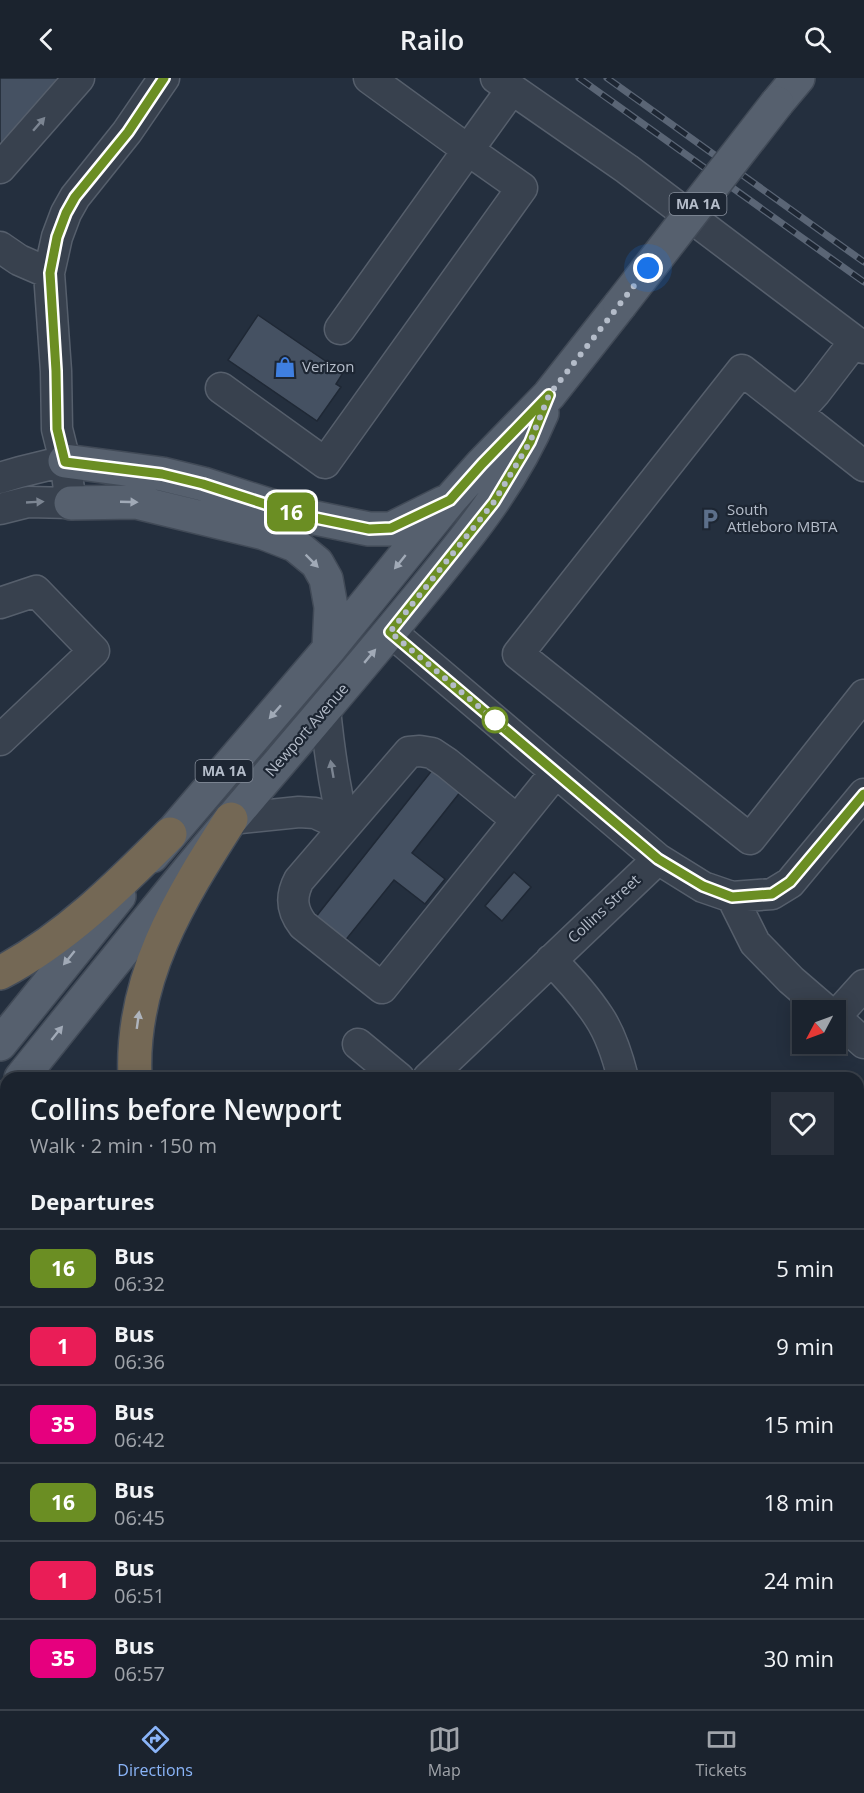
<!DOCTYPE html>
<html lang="en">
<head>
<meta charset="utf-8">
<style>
	:root { --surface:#1b232e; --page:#282f3a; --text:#f1f3f6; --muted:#a0a4aa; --line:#39404a; --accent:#8ab4f8 }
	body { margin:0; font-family:"Open Sans",sans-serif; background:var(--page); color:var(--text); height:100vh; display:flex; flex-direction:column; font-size:22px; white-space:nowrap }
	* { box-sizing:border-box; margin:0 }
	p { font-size:20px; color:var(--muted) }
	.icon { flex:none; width:33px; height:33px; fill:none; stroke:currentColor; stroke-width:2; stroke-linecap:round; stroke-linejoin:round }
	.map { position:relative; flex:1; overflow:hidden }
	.side { position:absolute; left:0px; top:994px; width:864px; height:638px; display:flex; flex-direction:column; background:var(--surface); border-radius:18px 18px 0 0; box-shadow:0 3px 15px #0003,0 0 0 2px var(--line) }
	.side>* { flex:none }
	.badge { padding:0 12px; border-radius:9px; font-size:21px; line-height:39px }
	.needle { width:39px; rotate:229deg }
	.fabs { position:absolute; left:792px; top:922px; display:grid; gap:12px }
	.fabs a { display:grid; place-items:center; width:54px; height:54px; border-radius:0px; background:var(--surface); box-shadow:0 3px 15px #0003,0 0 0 2px var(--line); font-size:30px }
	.you { position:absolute; width:30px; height:30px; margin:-15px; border:4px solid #fff; border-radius:50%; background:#1a73e8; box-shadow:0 0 0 9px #1a73e833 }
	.map>.badge { position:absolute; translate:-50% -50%; box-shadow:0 0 0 3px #fff }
	h2 { padding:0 30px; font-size:22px; line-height:54px }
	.round { display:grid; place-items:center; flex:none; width:63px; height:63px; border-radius:0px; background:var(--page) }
	.head { display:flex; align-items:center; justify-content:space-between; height:102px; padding:0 30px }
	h1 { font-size:28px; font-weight:600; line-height:45px }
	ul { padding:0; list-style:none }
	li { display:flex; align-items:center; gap:18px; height:78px; padding:0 30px; border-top:2px solid var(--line) }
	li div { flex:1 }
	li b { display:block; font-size:22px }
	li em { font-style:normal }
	li .badge { min-width:66px; font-weight:700; text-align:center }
	header { display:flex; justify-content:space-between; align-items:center; height:78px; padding:0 30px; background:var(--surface); font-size:27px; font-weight:600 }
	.menu { display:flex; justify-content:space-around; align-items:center; height:84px; border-top:2px solid var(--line); background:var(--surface); font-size:16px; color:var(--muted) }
	.menu a { display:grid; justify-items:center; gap:3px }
	.menu .current { color:var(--accent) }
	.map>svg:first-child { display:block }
	.building { fill:#455162; stroke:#1f2835; stroke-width:1.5 }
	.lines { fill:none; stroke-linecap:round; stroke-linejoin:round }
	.minor-casing { stroke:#565f6c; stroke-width:33 }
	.major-casing { stroke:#414a57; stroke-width:36 }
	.highway-casing { stroke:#434c59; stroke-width:36 }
	.minor { stroke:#38414e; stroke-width:30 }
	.major { stroke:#56606e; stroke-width:33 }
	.highway { stroke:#746855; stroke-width:33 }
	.rail-casing { stroke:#5a6575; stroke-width:7 }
	.rail { stroke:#1d2633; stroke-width:4.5; stroke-dasharray:14; stroke-linecap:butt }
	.major-bridge-casing { stroke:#414a57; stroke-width:36; stroke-linecap:butt }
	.major-bridge { stroke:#56606e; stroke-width:33 }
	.oneway { fill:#7c8592 }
	.oneway2 { fill:#a1aab7 }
	.oneway3 { fill:#aeb4bd }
	.line-casing { stroke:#fff; stroke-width:14 }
	.line { stroke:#6b8e23; stroke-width:9 }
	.walk { stroke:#b4bcc9; stroke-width:6; stroke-dasharray:0 10.8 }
	.stop-dot { fill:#fff; stroke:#6b8e23; stroke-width:3 }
	.labels { text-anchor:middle; stroke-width:4.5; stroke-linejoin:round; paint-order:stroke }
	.shield { fill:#1d2633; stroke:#878f9c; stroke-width:1.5 }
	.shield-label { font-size:14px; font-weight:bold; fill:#b4bcc9 }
	.poi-label { font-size:15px; fill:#b4bcc9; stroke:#1d2633; text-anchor:start }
	.street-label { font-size:15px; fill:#b4bcc9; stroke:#1d2633 }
</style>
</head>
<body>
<header><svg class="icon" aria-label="back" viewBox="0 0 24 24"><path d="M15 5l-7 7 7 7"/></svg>Railo<svg class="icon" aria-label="search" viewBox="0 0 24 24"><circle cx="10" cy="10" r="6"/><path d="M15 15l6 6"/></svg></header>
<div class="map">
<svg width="864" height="1631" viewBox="0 0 864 1631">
	<rect width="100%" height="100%" fill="#242f3e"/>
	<path class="building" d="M0 0H68L0 79Z
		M258 237 343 295 336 306 341 309 317 343 228 282Z
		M437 686 465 708 412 775 445 801 425 826 394 802 340 869 311 845Z
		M514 794 531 809 502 843 485 828Z
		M858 1494 864 1516 858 1519Z
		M564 1626H594L584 1631H573L570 1626 565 1629Z
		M698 1626H721L720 1631H697Z"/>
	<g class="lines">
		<defs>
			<path id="minor" d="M496 0 627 91 864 270
				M0 90 79 0
				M0 169 19 182 49 195
				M340 251 468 72 369 0
				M221 310 325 385 522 110 468 72 512 11
				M797 335 815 315 855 263
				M864 388 742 292 518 576 750 761 864 617
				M0 400 20 394 65 383
				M0 431 28 424 71 425 65 383 57 351 56 293 49 195 57 159 66 135 75 119 127 54 164 0
				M0 525 36 513 94 573 0 662
				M391 554 658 781 703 809 732 819 772 816 790 805 864 716
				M325 631C329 671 334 709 344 748
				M231 741 299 734 315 735 344 748
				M517 742 447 685 432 675 420 673 409 674 299 802C290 819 292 833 303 847L382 910 556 694
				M732 819 755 865 791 902 827 933
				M551 882C568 899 586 919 599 939 611 957 618 980 623 1000
				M836 938 864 907
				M836 940 864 965
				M358 966 399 1000
				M428 1000 658 781
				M858 1060 864 1052
				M858 1086 864 1091
				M858 1205 864 1210
				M858 1386 864 1391
				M858 1466 864 1471
				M858 1598 864 1591
				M669 1626 670 1631
				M787 1626 795 1631
				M829 1631 833 1626"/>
			<path id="major" d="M777 25 798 0
				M65 383 162 396 203 406 296 436 369 451H391L443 425
				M71 425 136 424 264 455 295 467 317 485 326 501 331 529 329 571
				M152 778 329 571 450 422 482 386 549 317 620 227
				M0 966 119 818
				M21 1000C106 894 190 788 279 685 328 627 377 570 425 511 470 456 514 402 542 335
				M0 1027 6 1019"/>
			<path id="highway" d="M0 895C65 861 118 808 170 756
				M135 1000C130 901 179 822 231 741
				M0 1224H6
				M406 1626V1631
				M462 1626 463 1631"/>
		</defs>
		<use href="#minor" class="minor-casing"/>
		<use href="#major" class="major-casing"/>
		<use href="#highway" class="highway-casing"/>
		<use href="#minor" class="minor"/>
		<use href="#major" class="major"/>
		<use href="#highway" class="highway"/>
		<defs>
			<path id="rail" d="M579 0 864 204
				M607 0 864 184"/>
		</defs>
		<use href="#rail" class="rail-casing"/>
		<use href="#rail" class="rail"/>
		<defs>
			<path id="major-bridge" d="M620 227 777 25"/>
		</defs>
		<use href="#major-bridge" class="major-bridge-casing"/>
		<use href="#major-bridge" class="major-bridge"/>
	</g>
	<defs><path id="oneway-solid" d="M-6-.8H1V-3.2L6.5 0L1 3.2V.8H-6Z" transform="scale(1.5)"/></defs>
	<g class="oneway">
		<use href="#oneway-solid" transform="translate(39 46) rotate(-49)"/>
		<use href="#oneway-solid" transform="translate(35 424) rotate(-3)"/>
		<use href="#oneway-solid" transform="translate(332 691) rotate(-100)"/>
	</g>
	<g class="oneway2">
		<use href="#oneway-solid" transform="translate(129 424) rotate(2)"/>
		<use href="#oneway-solid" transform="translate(312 483) rotate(45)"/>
		<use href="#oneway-solid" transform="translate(400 484) rotate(129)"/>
		<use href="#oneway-solid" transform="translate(370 578) rotate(-50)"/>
		<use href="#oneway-solid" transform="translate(275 634) rotate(131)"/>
		<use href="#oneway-solid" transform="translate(69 880) rotate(129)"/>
		<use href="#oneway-solid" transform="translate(57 955) rotate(-51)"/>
	</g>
	<use class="oneway3" href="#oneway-solid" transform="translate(138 942) rotate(-82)"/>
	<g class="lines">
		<defs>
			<path id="line" d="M164 0 128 54 75 119 66 135 57 159 50 195 56 293 57 351 65 384 162 396 203 406 296 436 369 451 391 450 450 422 482 386 549 317 530 364 494 424 390 554 658 781 703 808 732 819 772 816 790 804 864 716"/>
		</defs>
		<use href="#line" class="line-casing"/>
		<use href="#line" class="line"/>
		<path class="walk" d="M495 642 503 649 390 554 494 424 530 364 549 317 648 190"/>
	</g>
	<defs>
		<symbol id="shop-bare" viewBox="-9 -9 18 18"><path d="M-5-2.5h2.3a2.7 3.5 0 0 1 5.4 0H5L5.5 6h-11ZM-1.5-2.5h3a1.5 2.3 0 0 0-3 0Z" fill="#3f7fe0" stroke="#1d2633" stroke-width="2.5" paint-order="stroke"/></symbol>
		<symbol id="parking-bare" viewBox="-9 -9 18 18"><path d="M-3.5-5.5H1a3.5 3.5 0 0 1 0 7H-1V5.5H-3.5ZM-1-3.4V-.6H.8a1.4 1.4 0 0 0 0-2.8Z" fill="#5c6f8a" stroke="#1d2633" stroke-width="2.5" paint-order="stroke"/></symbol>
	</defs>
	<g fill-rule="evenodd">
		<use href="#shop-bare" x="270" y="274" width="30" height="30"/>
		<use href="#parking-bare" x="695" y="426" width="30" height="30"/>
	</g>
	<circle class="stop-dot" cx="495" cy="642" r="12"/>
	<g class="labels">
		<g class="shield">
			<rect x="669.5" y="115" width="57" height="22" rx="4.5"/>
			<rect x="195.5" y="682" width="57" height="22" rx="4.5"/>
		</g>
		<g class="shield-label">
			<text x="698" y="131">MA 1A</text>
			<text x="224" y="698">MA 1A</text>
		</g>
		<g class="poi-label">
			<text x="302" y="294">Verizon</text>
			<text x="727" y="437">South<tspan x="727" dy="17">Attleboro MBTA</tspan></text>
		</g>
		<g class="street-label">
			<text transform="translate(307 652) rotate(-49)" y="5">Newport Avenue</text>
			<text transform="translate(604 831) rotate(-43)" y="5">Collins Street</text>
		</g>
	</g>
</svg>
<div class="fabs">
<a><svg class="needle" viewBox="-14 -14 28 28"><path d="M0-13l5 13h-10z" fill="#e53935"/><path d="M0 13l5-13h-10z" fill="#a0a4aa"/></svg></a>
</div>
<div class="you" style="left:648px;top:190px"></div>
<b class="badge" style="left:291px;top:434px;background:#6b8e23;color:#fff">16</b>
<section class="side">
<div class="head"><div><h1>Collins before Newport</h1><p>Walk · 2 min · 150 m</p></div><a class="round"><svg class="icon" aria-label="heart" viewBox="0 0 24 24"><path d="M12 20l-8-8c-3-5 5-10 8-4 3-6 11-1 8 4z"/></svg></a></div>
<h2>Departures</h2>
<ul>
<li><span class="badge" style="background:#6b8e23;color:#fff">16</span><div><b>Bus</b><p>06:32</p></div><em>5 min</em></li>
<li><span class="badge" style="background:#ea1d57;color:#fff">1</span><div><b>Bus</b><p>06:36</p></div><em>9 min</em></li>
<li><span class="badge" style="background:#e6007e;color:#fff">35</span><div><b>Bus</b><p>06:42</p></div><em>15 min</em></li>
<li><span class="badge" style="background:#6b8e23;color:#fff">16</span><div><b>Bus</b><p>06:45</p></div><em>18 min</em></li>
<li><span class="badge" style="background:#ea1d57;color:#fff">1</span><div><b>Bus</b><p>06:51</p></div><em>24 min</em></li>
<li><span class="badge" style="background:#e6007e;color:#fff">35</span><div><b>Bus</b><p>06:57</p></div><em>30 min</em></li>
</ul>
</section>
</div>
<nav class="menu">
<a class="current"><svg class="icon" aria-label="directions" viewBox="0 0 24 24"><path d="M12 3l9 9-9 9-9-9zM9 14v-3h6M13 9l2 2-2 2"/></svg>Directions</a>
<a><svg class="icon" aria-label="map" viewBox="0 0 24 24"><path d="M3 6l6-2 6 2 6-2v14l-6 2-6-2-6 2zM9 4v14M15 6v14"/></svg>Map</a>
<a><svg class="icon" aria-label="tickets" viewBox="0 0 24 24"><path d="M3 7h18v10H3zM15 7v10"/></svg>Tickets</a>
</nav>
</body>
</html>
